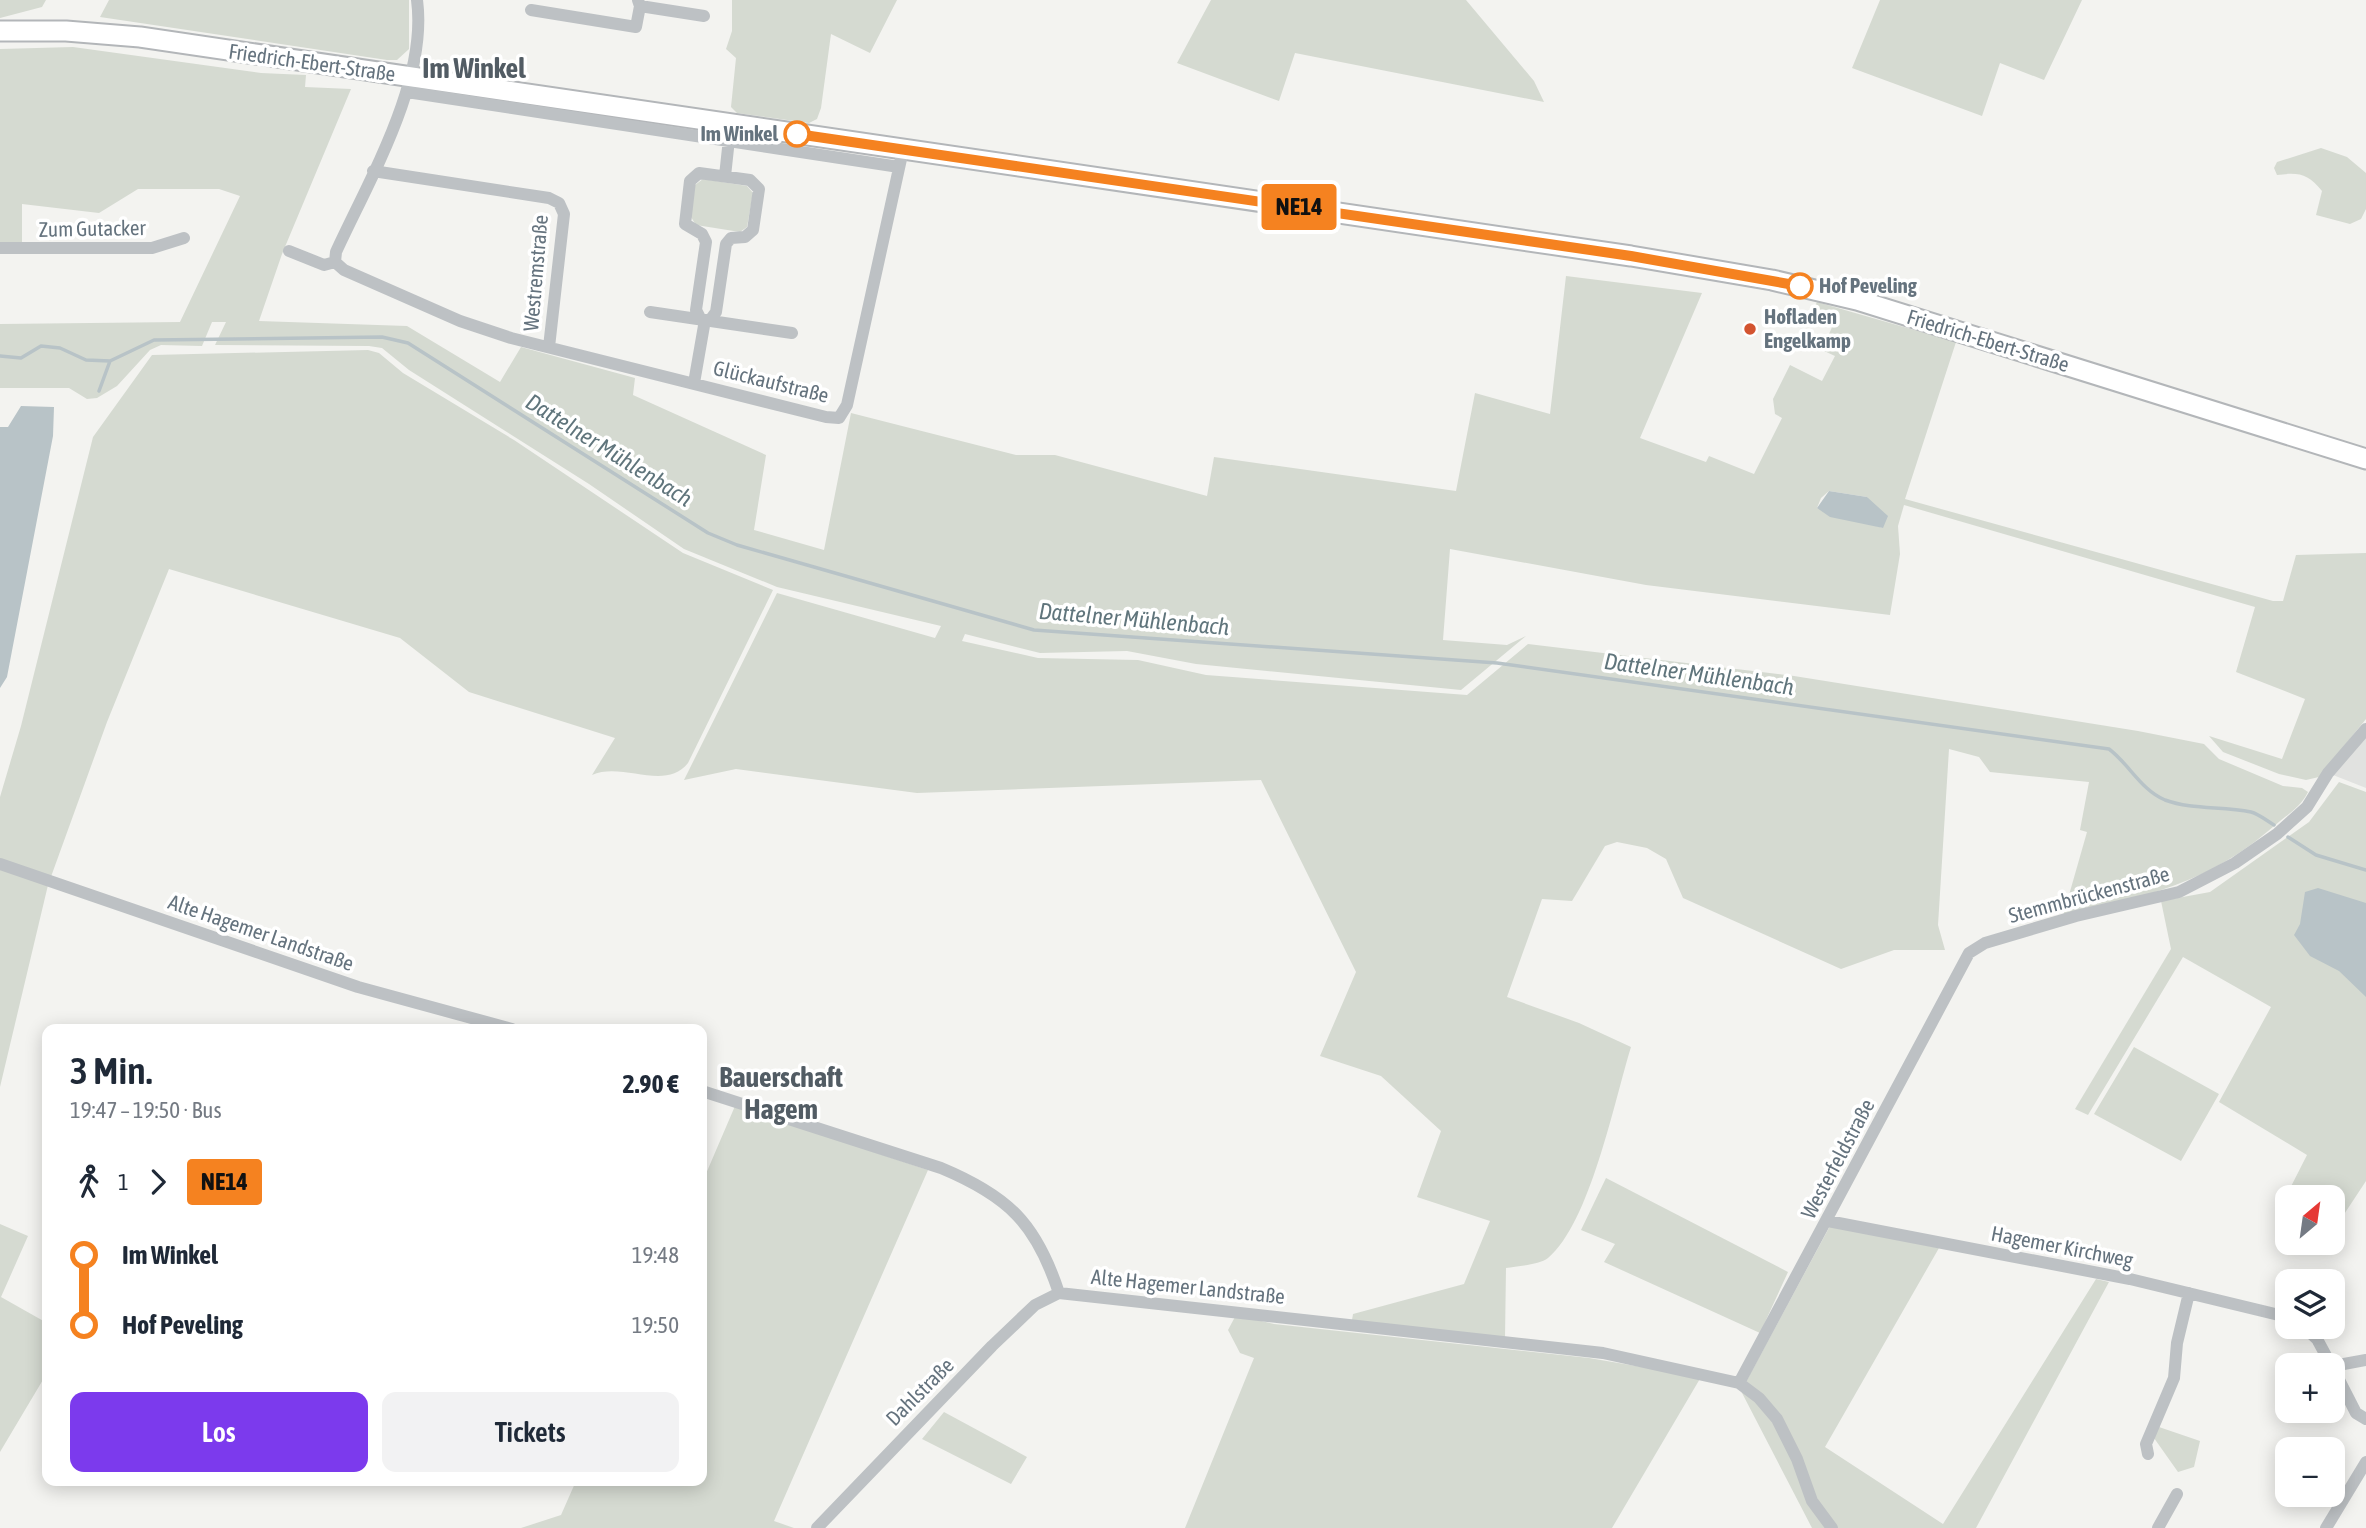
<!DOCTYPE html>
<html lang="de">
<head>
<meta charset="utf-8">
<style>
	:root { --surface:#fff; --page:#f2f2f3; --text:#1f2937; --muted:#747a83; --accent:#7c3aed }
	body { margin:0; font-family:"Asap Condensed",sans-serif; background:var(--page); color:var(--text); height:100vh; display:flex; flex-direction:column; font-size:26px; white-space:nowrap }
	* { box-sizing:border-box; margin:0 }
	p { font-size:23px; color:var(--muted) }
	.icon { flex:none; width:38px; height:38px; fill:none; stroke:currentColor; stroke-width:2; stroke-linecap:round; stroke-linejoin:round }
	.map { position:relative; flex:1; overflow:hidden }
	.panel { position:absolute; left:42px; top:1024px; width:665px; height:462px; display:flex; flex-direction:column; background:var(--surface); border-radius:14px; box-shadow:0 4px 18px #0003 }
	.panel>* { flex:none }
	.badge { padding:0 14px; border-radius:5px; font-size:24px; line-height:46px }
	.needle { width:46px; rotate:29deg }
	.fabs { position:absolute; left:2275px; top:1185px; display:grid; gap:14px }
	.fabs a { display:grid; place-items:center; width:70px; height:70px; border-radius:14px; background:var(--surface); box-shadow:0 4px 18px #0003; font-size:35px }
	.map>.badge { position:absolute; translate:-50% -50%; box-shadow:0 0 0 4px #fff }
	.legs { display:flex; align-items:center; gap:10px; height:77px; padding:0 28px; font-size:23px }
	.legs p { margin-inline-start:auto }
	.summary { display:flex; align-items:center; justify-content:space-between; height:119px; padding:0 28px }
	h1 { font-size:38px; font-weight:600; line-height:52px }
	.button { display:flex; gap:14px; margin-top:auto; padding:14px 28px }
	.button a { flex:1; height:80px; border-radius:14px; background:var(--accent); color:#fff; font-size:28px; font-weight:600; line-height:80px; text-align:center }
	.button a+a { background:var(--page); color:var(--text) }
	ul { padding:0 28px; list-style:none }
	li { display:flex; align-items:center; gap:24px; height:70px; font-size:26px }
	li i { display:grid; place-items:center; width:10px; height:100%; margin:0 9px; background:currentColor }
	li i::after { content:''; width:18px; height:18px; margin:-9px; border:5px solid; border-radius:50%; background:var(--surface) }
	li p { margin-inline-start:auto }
	li:first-child i { background:linear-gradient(#0000 50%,currentColor 0) }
	li:last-child i { background:linear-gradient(currentColor 50%,#0000 0) }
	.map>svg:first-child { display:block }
	.built { fill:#e1e2e0 }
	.green { fill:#d5dad1; fill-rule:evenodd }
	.water { fill:#b8c3c7 }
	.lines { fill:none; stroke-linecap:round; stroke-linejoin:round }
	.stream { stroke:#b8c3c7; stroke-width:3.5 }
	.primary-casing { stroke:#b3b6b9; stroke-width:23 }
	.minor { stroke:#bdc1c4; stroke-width:12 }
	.primary { stroke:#fff; stroke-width:19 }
	.line-1-casing { stroke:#fff; stroke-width:16 }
	.line-1 { stroke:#f58220; stroke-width:10 }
	.stop-1-dot { fill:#fff; stroke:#f58220; stroke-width:3.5 }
	.poi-dot { fill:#d35430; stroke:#fff; stroke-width:2.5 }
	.labels { text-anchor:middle; stroke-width:7; stroke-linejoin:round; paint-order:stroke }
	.street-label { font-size:21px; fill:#65737e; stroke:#fff }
	.stop-label { font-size:21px; font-weight:bold; fill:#65737e; stroke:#fff; text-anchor:end }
	.poi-label { font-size:21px; font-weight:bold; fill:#65737e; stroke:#fff; text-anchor:start }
	.water-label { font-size:23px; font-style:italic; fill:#60757c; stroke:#fff }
	.district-label { font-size:28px; font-weight:bold; fill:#525c64; stroke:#fff }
</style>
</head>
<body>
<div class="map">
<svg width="2366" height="1528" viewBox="0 0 2366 1528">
	<rect width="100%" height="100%" fill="#f3f3f0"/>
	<path class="built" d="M2366 729V788L2328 773Z"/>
	<path class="green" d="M0 0H46L42 7 0 18Z
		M109 0H409V49L397 60H387L100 17Z
		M732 0H897L870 53 831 34 821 108 817 119 809 123 737 113 731 107 736 58 726 49 732 31Z
		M1211 0H1466L1534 81 1544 102 1295 53 1279 101 1177 63Z
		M1880 0H2082L2044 80 2000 63 1982 116 1852 68Z
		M73 47 261 73 306 75 305 87 351 89 282 254 259 321 407 326 500 382 521 347 635 378 633 395 766 455 754 530 824 550 851 413 1016 455H1055L1207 496 1214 457 1456 491 1475 393 1550 414 1566 276 1702 293 1640 438 1706 462 1709 456 1754 474 1782 418 1775 414 1773 399 1790 365 1822 381 1835 356 1822 350 1836 318 1812 312 1817 302 1956 342 1905 499 2273 601H2283L2296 555 2366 553V719L2319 777 2306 780 2279 774 2223 752 2209 736 2282 759 2305 699 2236 672 2255 607 1904 505 1898 526 1900 554 1890 615 1646 585 1450 549 1443 640 1507 645 1526 636 1461 690 1196 664 1127 651 1040 653 965 634 962 641 1038 658 1138 660 1206 675 1467 695 1528 644 1794 676 2138 731 2204 744 2219 759 2283 786 2302 788 2308 792C2300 808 2288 814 2274 826 2208 884 2146 896 2063 916L2087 832 2080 830 2089 782 1990 772 1979 757 1949 749 1938 925 1945 950H1894L1841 969 1683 898 1666 859 1647 848 1617 842 1605 846 1572 901 1542 899 1507 997 1579 1023 1631 1047C1614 1102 1590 1223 1548 1258 1539 1265 1517 1266 1506 1268L1505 1338 1352 1320 1353 1314 1464 1284 1490 1221 1417 1197 1441 1131 1381 1076 1320 1056 1356 972 1261 780 917 793 736 769 684 780 777 593 935 638 941 626 777 587 684 549 589 484 409 370 382 348 369 346 215 345 226 322H212L202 346 161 345 150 350 117 386 97 398 87 399 69 388H0V324L180 322 240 196 219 189H138L99 213 22 204V244L0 243V49ZM1829 491 1867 497 1883 528 1817 508 1821 498Z
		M2321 148 2347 157 2366 173V209L2361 219 2350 224 2316 215 2322 191C2308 174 2299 172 2277 175L2274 168 2277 162Z
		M703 179 747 186 753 193 747 227 740 232 696 225 691 217 695 185Z
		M368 350 379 353 403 373 514 440 683 553 773 590 688 763C665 792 622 761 592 775L615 738 469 692 400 638 169 569 107 722 48 885 0 1087V797L21 726 93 437 152 355Z
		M2339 782 2366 792V1181L2333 1231V1197H2287V1209L2281 1206 2307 1155 2219 1102 2271 1007 2183 957 2088 1115 2075 1109 2171 949 2161 901 2210 892 2309 822Z
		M2134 1047 2219 1094 2181 1161 2094 1114Z
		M735 1106 928 1170 774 1521 794 1528H521L561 1515 576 1481 702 1480V1183Z
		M1606 1178 1788 1272 1760 1333 1604 1262 1615 1244 1581 1230Z
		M0 1224 28 1236 1 1297 47 1323V1373L0 1452Z
		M1830 1226 1939 1248 1825 1447 1943 1524 2096 1279 2109 1282 1976 1528H1812L1741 1391Z
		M1236 1315 1274 1324 1589 1358 1701 1377 1612 1528H1185L1254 1358 1240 1353 1228 1330Z
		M944 1412 1027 1457 1011 1484 922 1439Z
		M2159 1427 2200 1441 2194 1467 2178 1472 2154 1438Z"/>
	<path class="water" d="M21 406 54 407 53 436 7 677 0 688V427H8Z
		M1829 491 1867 497 1888 516 1883 528 1830 517 1817 508Z
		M2318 888 2366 903V997L2339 971 2310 956 2294 935 2300 924 2305 892Z"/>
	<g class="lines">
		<path class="stream" d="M0 356 21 358 41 346 60 348 86 360 110 361 154 340 382 337 408 343 708 533 737 545 1034 630 1497 663 2109 749C2129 764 2141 790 2165 800 2192 810 2222 806 2251 812 2259 814 2267 821 2274 825
			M99 391 110 361
			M2288 837 2316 855 2366 870"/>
		<defs>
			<path id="primary" d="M0 31H66L140 37 1631 256 1772 280 1857 300 2366 459"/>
		</defs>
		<use href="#primary" class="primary-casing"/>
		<path class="minor" d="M640 6 704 16
			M531 10 636 27 640 6 638 0
			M407 92 899 167
			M373 171 549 198 559 203 564 214 549 347
			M725 176 729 139
			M0 248H152L184 238
			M289 251 324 265 335 262
			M335 262 344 270 460 321 511 338 826 417 839 418 847 405 903 150
			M335 262 336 252C369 180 428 81 417 0
			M650 312 792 333
			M700 318 696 310 706 242 702 234 685 224 690 181 699 173 750 180 759 189 753 230 745 237 731 238 726 244 716 312 710 320
			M694 383 705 320
			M0 864 358 987 512 1029
			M702 1091 941 1168C1008 1196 1036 1223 1059 1293
			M1828 1221 2130 1279 2287 1317
			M1059 1293 1603 1353 1739 1383 1759 1398 1777 1419 1797 1459 1812 1501 1832 1528
			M2303 1326 2317 1339 2331 1365
			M2333 1366 2366 1360
			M2333 1368 2356 1413 2366 1419
			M1739 1383 1969 953 1985 943 2076 916 2179 892 2235 863 2277 834 2307 807 2328 773 2366 729
			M2148 1454 2146 1444 2174 1378 2177 1343 2189 1293
			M817 1528 992 1346 1035 1305 1059 1293
			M2158 1528 2177 1494
			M2326 1528 2366 1462"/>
		<use href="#primary" class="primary"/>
	</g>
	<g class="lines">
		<defs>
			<path id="line-1" d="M797 134 1631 256 1800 286"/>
		</defs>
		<use href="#line-1" class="line-1-casing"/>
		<use href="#line-1" class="line-1"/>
	</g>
	<g class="stop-1-dot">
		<circle cx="797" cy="134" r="12"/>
		<circle cx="1800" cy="286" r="12"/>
	</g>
	<circle class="poi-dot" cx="1750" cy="329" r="7"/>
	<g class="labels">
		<g class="street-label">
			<text transform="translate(312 63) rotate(8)" y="7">Friedrich-Ebert-Straße</text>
			<text transform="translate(92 229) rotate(-1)" y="7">Zum Gutacker</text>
			<text transform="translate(536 273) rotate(-85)" y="7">Westremstraße</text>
			<text transform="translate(1988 341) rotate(17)" y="7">Friedrich-Ebert-Straße</text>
			<text transform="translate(771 382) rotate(14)" y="7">Glückaufstraße</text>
			<text transform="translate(2089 895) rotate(-15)" y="7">Stemmbrückenstraße</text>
			<text transform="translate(261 933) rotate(19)" y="7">Alte Hagemer Landstraße</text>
			<text transform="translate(1838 1159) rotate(-62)" y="7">Westerfeldstraße</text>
			<text transform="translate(2062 1247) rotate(11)" y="7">Hagemer Kirchweg</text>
			<text transform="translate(1188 1287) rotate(6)" y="7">Alte Hagemer Landstraße</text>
			<text transform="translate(920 1392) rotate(-45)" y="7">Dahlstraße</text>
		</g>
		<g class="stop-label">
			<text x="778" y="141">Im Winkel</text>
			<text x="1819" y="293" text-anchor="start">Hof Peveling</text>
		</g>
		<g class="poi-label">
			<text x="1764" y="324">Hofladen<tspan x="1764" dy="24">Engelkamp</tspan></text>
		</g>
		<g class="water-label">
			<text transform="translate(609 450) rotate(32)" y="8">Dattelner Mühlenbach</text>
			<text transform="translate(1134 619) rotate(5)" y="8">Dattelner Mühlenbach</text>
			<text transform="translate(1699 674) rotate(8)" y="8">Dattelner Mühlenbach</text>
		</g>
		<g class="district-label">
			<text x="474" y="78">Im Winkel</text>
			<text x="781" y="1087">Bauerschaft<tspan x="781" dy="32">Hagem</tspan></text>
		</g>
	</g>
</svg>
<div class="fabs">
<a><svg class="needle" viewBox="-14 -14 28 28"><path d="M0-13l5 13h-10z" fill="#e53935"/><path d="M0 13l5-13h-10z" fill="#747a83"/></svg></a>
<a><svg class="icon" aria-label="layers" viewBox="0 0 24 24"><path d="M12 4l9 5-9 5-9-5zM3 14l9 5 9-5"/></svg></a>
<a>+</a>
<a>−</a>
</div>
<b class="badge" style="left:1299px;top:207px;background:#f58220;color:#111">NE14</b>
<section class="panel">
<div class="summary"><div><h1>3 Min.</h1><p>19:47 – 19:50 · Bus</p></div><b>2.90 €</b></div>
<div class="legs"><svg class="icon" aria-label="walk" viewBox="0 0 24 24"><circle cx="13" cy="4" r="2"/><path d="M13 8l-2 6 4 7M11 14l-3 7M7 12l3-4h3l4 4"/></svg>1<svg class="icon" aria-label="forward" viewBox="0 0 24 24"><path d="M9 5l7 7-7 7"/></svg><b class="badge" style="background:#f58220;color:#111">NE14</b></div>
<ul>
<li><i style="color:#f58220"></i><b>Im Winkel</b><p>19:48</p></li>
<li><i style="color:#f58220"></i><b>Hof Peveling</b><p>19:50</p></li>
</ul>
<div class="button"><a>Los</a><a>Tickets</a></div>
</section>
</div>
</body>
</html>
